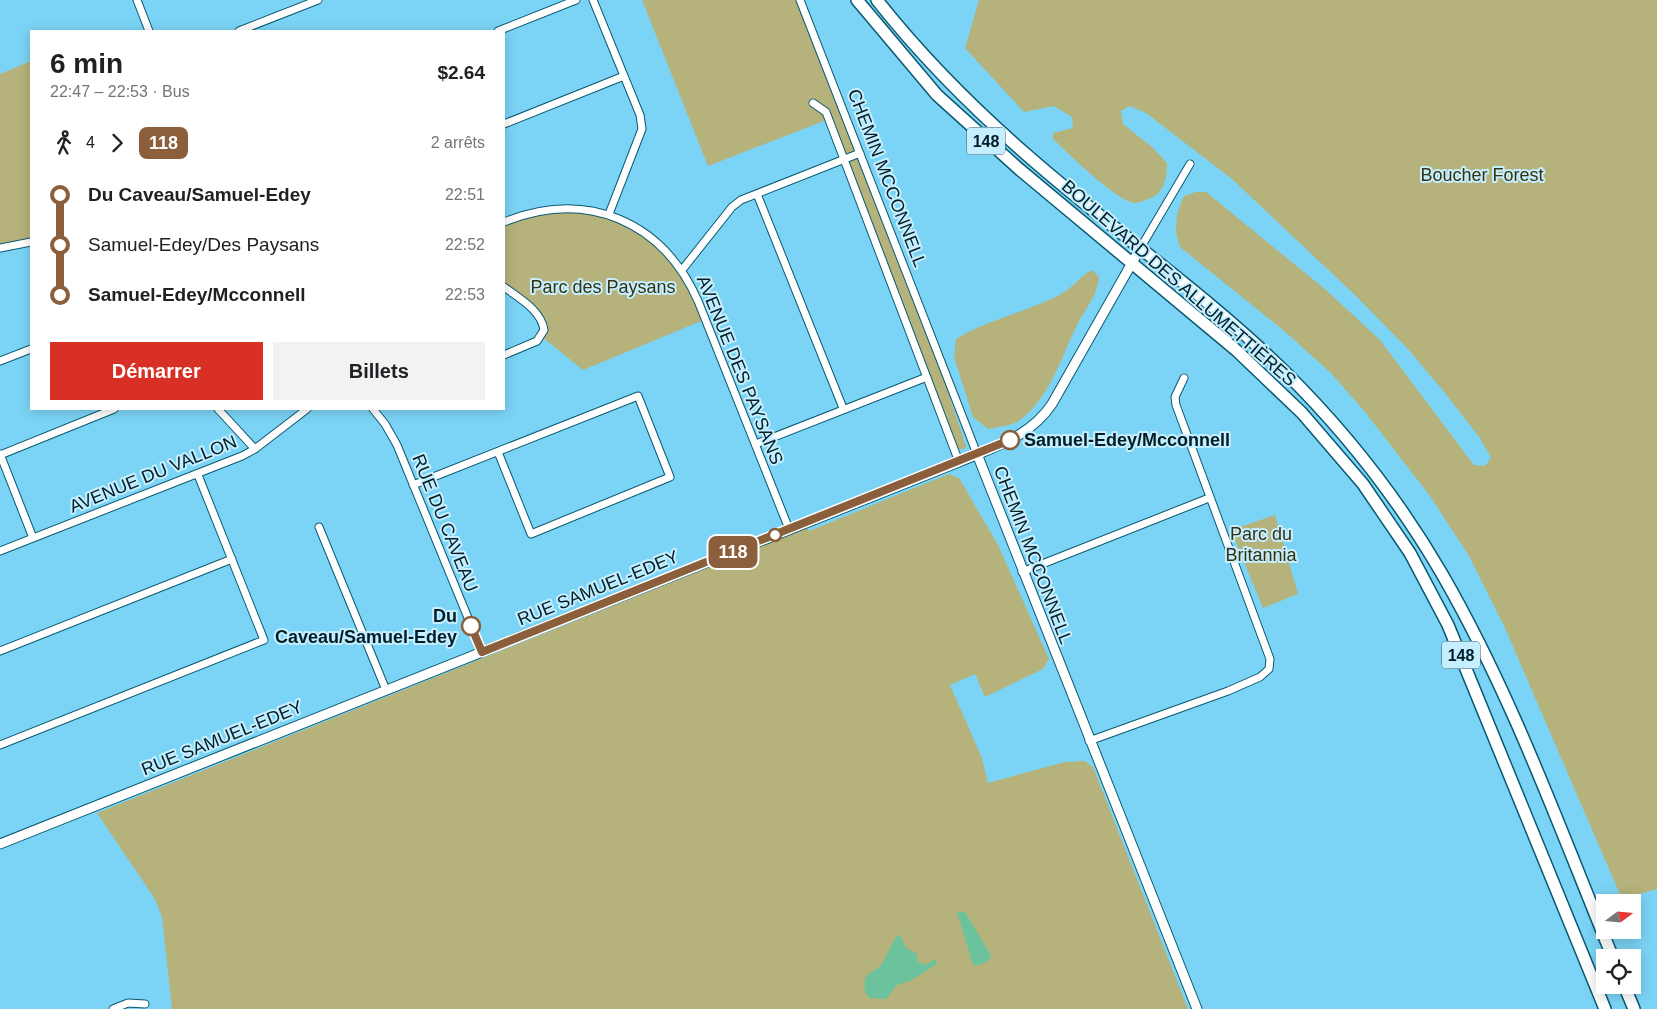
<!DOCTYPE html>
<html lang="fr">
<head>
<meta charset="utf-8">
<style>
	:root { --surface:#fff; --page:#f2f2f2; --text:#202124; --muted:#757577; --accent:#d93025 }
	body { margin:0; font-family:Helvetica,sans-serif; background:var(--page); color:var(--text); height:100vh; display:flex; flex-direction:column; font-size:19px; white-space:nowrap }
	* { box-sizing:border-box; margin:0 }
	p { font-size:16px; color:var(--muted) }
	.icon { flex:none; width:28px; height:28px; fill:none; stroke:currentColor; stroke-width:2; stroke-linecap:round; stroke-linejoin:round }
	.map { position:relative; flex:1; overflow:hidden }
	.details { position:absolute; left:30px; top:30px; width:475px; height:380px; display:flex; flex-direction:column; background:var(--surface); border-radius:0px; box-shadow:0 2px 12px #0003 }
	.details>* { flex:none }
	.badge { padding:0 10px; border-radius:8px; font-size:18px; line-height:32px }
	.needle { width:32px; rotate:74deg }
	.buttons { position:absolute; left:1596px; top:894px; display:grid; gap:10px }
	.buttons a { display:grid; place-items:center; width:45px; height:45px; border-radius:0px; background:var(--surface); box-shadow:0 2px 12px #0003; font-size:25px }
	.map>.badge { position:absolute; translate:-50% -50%; box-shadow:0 0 0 2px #fff }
	.legs { display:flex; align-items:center; gap:8px; height:55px; padding:0 20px; font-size:16px }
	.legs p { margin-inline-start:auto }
	.head { display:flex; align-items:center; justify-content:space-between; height:85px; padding:0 20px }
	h1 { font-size:28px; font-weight:700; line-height:38px }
	.primary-button { display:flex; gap:10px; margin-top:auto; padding:10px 20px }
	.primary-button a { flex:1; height:58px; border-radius:0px; background:var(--accent); color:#fff; font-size:20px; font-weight:700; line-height:58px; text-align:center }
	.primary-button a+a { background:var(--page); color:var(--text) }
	ul { padding:0 20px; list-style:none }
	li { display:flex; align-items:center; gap:18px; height:50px; font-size:19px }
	li i { display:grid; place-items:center; width:8px; height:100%; margin:0 6px; background:currentColor }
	li i::after { content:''; width:12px; height:12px; margin:-6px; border:4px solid; border-radius:50%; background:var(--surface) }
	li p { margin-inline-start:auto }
	li:first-child i { background:linear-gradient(#0000 50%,currentColor 0) }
	li:last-child i { background:linear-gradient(currentColor 50%,#0000 0) }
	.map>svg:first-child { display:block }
	.green { fill:#b6b27b }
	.water { fill:#6cc29c }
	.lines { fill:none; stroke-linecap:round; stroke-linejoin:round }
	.minor-casing { stroke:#0a5970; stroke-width:9 }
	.tertiary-casing { stroke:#0a5970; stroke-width:11 }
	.trunk-casing { stroke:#0a5970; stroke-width:14 }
	.minor { stroke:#fff; stroke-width:7 }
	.tertiary { stroke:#fff; stroke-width:9 }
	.trunk { stroke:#fff; stroke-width:11 }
	.line-1-casing { stroke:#fff; stroke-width:11 }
	.line-1 { stroke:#8b5e3c; stroke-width:8 }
	.stop-1-dot { fill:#fff; stroke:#8b5e3c; stroke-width:2.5 }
	.labels { text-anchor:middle; stroke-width:4; stroke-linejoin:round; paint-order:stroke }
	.shield { fill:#c5eeff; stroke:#3c5c68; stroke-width:1 }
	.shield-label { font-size:16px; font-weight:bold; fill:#011e27 }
	.park-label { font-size:18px; fill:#363210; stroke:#c5eeff }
	.street-label { font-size:18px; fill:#011e27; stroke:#c5eeff }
	.stop-label { font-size:18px; font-weight:bold; fill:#011e27; stroke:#c5eeff; text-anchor:start }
</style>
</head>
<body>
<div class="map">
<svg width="1657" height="1009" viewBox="0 0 1657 1009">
	<rect width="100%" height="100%" fill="#7bd4f5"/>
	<path class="green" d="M642 0H800L915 294 966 446 965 449H958L829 119 708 166Z
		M979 0H1657V889L1622 899 1505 628 1469 556 1430 496 1365 412 1331 373 1283 330 1180 247C1173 229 1176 213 1184 196L1196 192H1206L1326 290 1380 340 1474 465 1485 466 1491 458 1480 438 1441 388 1407 348 1356 296 1232 179 1146 113 1130 106 1121 111 1123 124 1152 147 1167 163C1167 175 1165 191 1153 197 1148 199 1140 203 1135 203 1116 201 1068 153 1053 139V133L1073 128 1072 117 1054 106 1024 112 965 48Z
		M31 61V242L0 248V74Z
		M570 208 631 224 670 254 706 319 583 370 541 336 543 322 504 287V222Z
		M1092 270 1099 277C1098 295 1085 309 1077 325 1061 357 1049 401 1017 422 1010 426 997 427 988 429L973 417 954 357 956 339C989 319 1028 312 1061 294 1073 288 1080 276 1092 270Z
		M949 474 959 478 998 545 1049 659 1043 669 985 697 975 674 950 685 982 758 988 783 1065 762 1085 761 1093 767 1188 1009H172L162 917 155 899 97 813 807 528 809 531Z
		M1275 515 1298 594 1263 608 1231 530Z"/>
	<path class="water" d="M957 912H965L991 955 988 961 980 965H973Z
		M900 935 906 948 917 954V961L925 965 935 959 937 964 910 981 897 985 886 999 870 998 866 994C860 968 874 977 883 962 887 954 892 945 896 937Z"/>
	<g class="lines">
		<defs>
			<path id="minor" d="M137 0 149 31
				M593 0 640 115 642 129 609 214
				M800 0 977 454
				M239 31 318 0
				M498 31 576 0
				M813 103 826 112 959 462
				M504 124 624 76
				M757 194 843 408
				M504 222C586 189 662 220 698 301L789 529
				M1141 247 1190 164
				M0 248 31 242
				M682 270 732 207 741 200 860 153
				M504 287C520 299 541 310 544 330L537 341 504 355
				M0 361 31 349
				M218 409 255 449
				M373 409 385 424 397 445 482 652
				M756 444 927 377
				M0 454 33 538
				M0 455 114 409
				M413 485 638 396 670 477 531 534 498 452
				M319 527 386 690
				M0 551 242 456 255 449 307 409
				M1022 572 1209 498
				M0 651 232 559
				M1089 741 1228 691 1260 677 1269 669 1270 659 1176 405 1175 397 1184 378
				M0 745 264 640 198 475
				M113 1009 128 1003 145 1004"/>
			<path id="tertiary" d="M977 454 1197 1009
				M0 844 959 462C994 447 1030 437 1052 404L1141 247"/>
			<path id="trunk" d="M857 0 937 95 1019 169 1236 350 1302 413 1363 484 1410 553 1448 625 1605 1009
				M877 0C922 57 973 108 1027 155 1111 229 1203 292 1283 370 1344 430 1399 500 1442 574 1512 695 1560 829 1613 958
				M1624 985 1634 1009"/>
		</defs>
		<use href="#minor" class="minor-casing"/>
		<use href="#tertiary" class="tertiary-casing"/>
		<use href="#trunk" class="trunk-casing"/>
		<use href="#minor" class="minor"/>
		<use href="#tertiary" class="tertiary"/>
		<use href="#trunk" class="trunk"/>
	</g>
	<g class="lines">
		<defs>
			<path id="line-1" d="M471 626 482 652 1010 440"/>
		</defs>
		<use href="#line-1" class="line-1-casing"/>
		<use href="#line-1" class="line-1"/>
	</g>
	<g class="stop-1-dot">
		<circle cx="1010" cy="440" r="9"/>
		<circle cx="775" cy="535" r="6"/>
		<circle cx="471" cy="626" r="9"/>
	</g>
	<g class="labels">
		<g class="shield">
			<rect x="967" y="127.5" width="38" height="27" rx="4"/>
			<rect x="1442" y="641.5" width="38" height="27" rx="4"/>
		</g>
		<g class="shield-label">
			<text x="986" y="147">148</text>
			<text x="1461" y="661">148</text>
		</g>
		<g class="park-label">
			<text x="1482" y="181">Boucher Forest</text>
			<text x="603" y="293">Parc des Paysans</text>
			<text x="1261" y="540">Parc du<tspan x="1261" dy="21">Britannia</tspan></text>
		</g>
		<g class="street-label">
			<text transform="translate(887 178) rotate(69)" y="6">CHEMIN MCCONNELL</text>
			<text transform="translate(1179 283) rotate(41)" y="6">BOULEVARD DES ALLUMETTIÈRES</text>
			<text transform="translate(740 370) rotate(68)" y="6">AVENUE DES PAYSANS</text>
			<text transform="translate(153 474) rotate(-22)" y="6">AVENUE DU VALLON</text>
			<text transform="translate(445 523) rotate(68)" y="6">RUE DU CAVEAU</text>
			<text transform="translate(1033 555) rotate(69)" y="6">CHEMIN MCCONNELL</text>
			<text transform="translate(598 588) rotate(-22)" y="6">RUE SAMUEL-EDEY</text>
			<text transform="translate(222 738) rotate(-22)" y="6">RUE SAMUEL-EDEY</text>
		</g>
		<g class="stop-label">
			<text x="1024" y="446">Samuel-Edey/Mcconnell</text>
			<text x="457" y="622" text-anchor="end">Du<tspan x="457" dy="21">Caveau/Samuel-Edey</tspan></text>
		</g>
	</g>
</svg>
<div class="buttons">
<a><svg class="needle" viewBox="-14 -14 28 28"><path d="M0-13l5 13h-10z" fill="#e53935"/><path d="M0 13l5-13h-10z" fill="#757577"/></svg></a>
<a><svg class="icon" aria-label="locate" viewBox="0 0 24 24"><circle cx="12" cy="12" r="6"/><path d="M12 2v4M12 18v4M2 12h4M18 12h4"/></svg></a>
</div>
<b class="badge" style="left:733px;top:552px;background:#8b5e3c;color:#fff">118</b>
<section class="details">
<div class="head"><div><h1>6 min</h1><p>22:47 – 22:53 · Bus</p></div><b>$2.64</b></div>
<div class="legs"><svg class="icon" aria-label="walk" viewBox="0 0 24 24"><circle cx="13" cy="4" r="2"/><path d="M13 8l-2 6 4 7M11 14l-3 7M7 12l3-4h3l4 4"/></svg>4<svg class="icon" aria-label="forward" viewBox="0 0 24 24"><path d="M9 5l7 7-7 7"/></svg><b class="badge" style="background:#8b5e3c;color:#fff">118</b><p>2 arrêts</p></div>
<ul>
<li><i style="color:#8b5e3c"></i><b>Du Caveau/Samuel-Edey</b><p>22:51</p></li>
<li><i style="color:#8b5e3c"></i><span>Samuel-Edey/Des Paysans</span><p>22:52</p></li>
<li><i style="color:#8b5e3c"></i><b>Samuel-Edey/Mcconnell</b><p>22:53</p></li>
</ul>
<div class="primary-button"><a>Démarrer</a><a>Billets</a></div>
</section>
</div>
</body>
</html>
